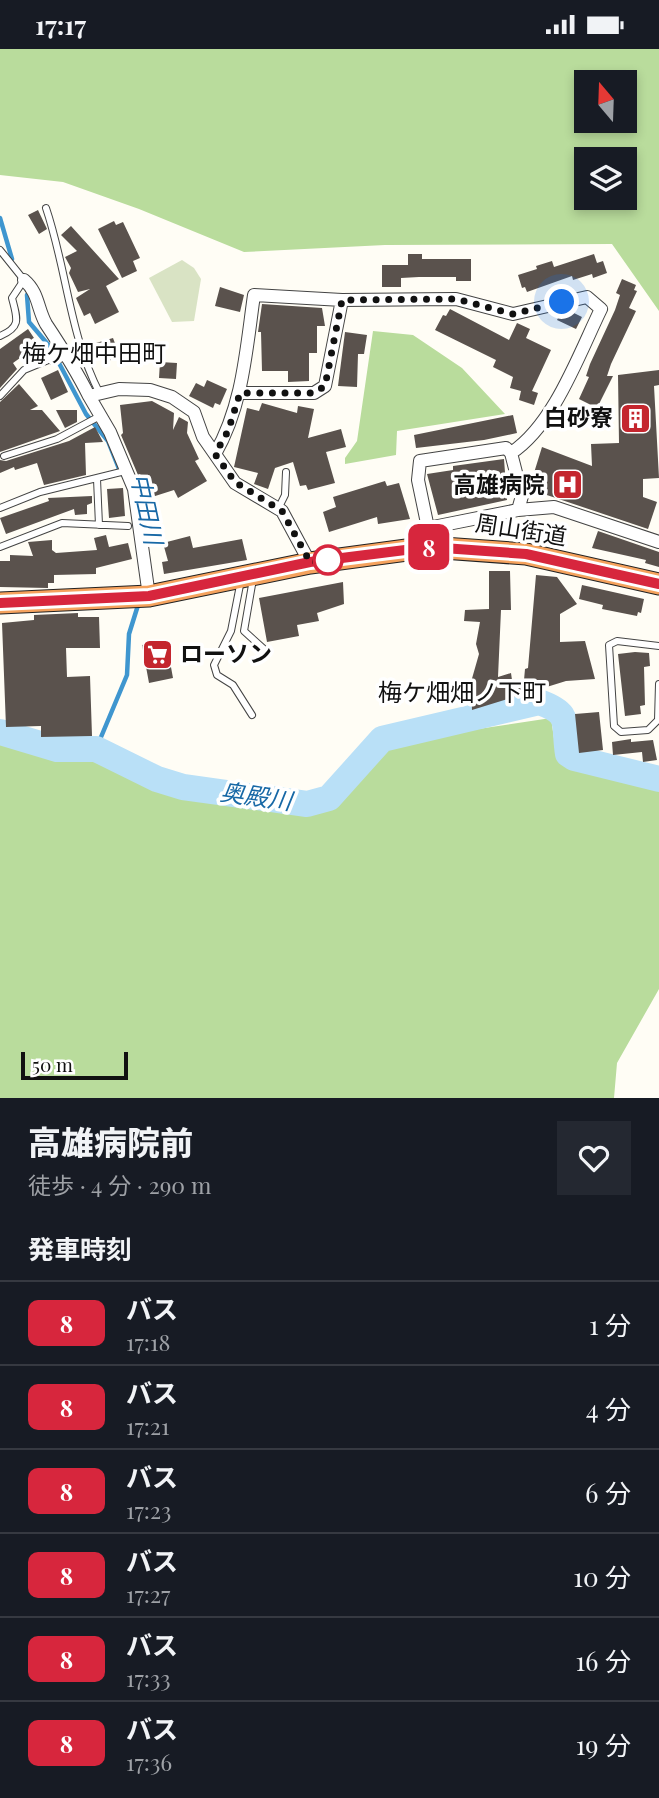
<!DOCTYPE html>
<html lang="ja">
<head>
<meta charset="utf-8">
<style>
	:root { --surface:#171b24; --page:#242831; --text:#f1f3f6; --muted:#9ea1a6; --line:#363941 }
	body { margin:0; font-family:"Playfair Display","Noto Sans JP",serif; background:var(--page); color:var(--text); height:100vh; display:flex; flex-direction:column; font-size:26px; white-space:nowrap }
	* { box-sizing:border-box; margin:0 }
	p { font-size:23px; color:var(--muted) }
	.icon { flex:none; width:38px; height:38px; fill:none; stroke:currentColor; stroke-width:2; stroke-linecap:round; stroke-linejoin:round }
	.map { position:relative; height:1049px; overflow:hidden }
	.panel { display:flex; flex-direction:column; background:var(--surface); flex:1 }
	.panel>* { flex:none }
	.badge { padding:0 14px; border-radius:10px; font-size:24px; line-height:46px }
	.needle { width:46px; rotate:341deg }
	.fabs { position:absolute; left:574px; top:21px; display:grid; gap:14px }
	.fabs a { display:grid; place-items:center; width:63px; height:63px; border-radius:0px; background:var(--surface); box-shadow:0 4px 10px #0003; font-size:35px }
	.scale { position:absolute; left:21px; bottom:18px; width:107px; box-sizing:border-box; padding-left:7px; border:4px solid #111; border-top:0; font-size:19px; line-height:24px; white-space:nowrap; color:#111; -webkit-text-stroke:5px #fff; paint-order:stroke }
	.you { position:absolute; width:35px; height:35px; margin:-18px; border:5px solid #fff; border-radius:50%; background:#1a73e8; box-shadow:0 0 0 10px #1a73e833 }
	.map>.badge { position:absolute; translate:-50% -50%; box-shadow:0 0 0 4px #fff }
	h2 { padding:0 28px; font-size:26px; line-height:63px }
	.round { display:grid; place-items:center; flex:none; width:74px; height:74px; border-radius:0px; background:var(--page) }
	.head { display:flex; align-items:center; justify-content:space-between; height:119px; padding:0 28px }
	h1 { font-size:33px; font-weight:800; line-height:52px }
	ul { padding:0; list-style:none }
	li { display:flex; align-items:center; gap:21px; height:84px; padding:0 28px; border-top:2px solid var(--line) }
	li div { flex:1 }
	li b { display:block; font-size:26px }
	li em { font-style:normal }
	li .badge { min-width:77px; font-weight:700; text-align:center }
	.status { display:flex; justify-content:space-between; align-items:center; height:49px; padding:0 35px; background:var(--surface); direction:ltr }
	.status svg { height:19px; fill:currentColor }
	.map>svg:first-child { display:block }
	.forest { fill:#b9dc9c; fill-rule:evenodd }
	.cemetery { fill:#d9e3c4 }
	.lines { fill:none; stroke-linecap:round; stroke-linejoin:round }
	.stream { stroke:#3f96cf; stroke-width:4.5 }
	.river { stroke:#b9e0f7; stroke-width:26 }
	.building { fill:#5a524d }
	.lane-casing { stroke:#444; stroke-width:8 }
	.street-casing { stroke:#444; stroke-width:14 }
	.highway-casing { stroke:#222; stroke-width:23 }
	.lane { stroke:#fff; stroke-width:6 }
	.street { stroke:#fff; stroke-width:12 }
	.highway { stroke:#f5a25d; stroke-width:21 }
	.line-casing { stroke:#fff; stroke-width:16 }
	.line { stroke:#d7263d; stroke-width:10 }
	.walk { stroke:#111; stroke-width:7; stroke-dasharray:0 12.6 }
	.stop-dot { fill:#fff; stroke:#d7263d; stroke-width:3.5 }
	.labels { text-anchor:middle; stroke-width:7; stroke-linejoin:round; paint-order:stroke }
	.poi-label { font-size:23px; font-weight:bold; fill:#111; stroke:#fff; text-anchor:end }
	.street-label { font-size:23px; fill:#111; stroke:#fff }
	.neighbourhood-label { font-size:24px; fill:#111; stroke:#fff }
	.water-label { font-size:24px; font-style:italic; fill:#1768a6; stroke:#fff }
</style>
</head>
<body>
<div class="status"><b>17:17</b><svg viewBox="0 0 49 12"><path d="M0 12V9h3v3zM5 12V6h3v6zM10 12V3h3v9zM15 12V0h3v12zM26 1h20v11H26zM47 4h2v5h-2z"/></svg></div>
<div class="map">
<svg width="659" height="1049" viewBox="0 0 659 1049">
	<rect width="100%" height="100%" fill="#fffdf5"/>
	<path class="forest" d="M0 0H659V262L612 195 385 196 244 203 139 160 63 133 0 126ZM586 33H625V72H586ZM586 110H625V149H586Z
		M373 282 413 286 462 319 505 365 397 382 396 406 345 415V409L357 392Z
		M551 669 557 710 659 742V940L617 1014 614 1049H0V695L74 704 296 761 324 750 369 705 404 691Z"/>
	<path class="cemetery" d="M182 211 194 219 201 230 194 272 172 273 149 229Z"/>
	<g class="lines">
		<path class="stream" d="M0 169 12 210
			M27 246 29 273 51 299 86 365 108 392 121 425
			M96 700 127 626 129 585 139 553"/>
		<path class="river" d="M0 683 57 700H96L157 730 183 738 307 755 329 749 382 690 539 653C573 665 563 674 568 705L574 709 659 730"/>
	</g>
	<path class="building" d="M38 161 47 180 39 185 28 166Z
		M114 172 116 176 123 173 140 209 133 212 137 222 122 229 98 180Z
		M71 177 119 230 106 237 119 263 95 275 90 264 84 267 76 249 90 240 78 243 69 224 71 219 65 208 77 202 61 186Z
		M408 205H422V210H471V232H456V228H419L401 229V238H382V216H408Z
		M594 205 597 214 603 212 607 224 593 229 592 225 573 231 572 227 527 243 525 238 522 239 518 226 537 220 536 217 552 212 554 218Z
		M622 230 636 236 634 241 637 242 629 259 636 262 611 315 607 327H613L597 359 579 350 589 328 586 327 590 315 615 261 620 246 616 244Z
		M220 238 244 246 240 263 215 257Z
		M262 255 322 259 325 277H317V304H309V332L288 333V322H262L261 283H258Z
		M450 260 509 291 517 274 530 280 526 289 551 301 532 342 538 344 534 356 519 351 521 342 510 339 513 328 493 318 496 311 435 281 443 266 446 267Z
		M568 261 582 268 576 280 557 271 561 263Z
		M28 280 34 289 30 292 34 299 13 314 17 320 0 339V300Z
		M345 283 367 286 364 305H358L357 338 338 337Z
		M113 289 120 308 108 312 101 309 96 294Z
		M160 313 177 314 176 330 159 329Z
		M58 321 68 343 51 351 41 329Z
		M659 321V336L654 337 659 429 643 430V448L657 453 648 480 529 440 542 398 592 417 591 395 619 394 618 326Z
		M207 331 227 340 220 356 215 354 213 359 189 347 196 334 204 338Z
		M19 335 38 357 30 361H42L60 382 0 403V353Z
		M152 352 174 364 173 381 179 368 188 373 187 384 199 410 195 412 207 432 178 449 174 441 152 448 140 425 138 426 121 386 123 384 120 356Z
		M262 354 297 364 298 357 314 360 308 389 341 380 346 398 326 403 335 434 308 441 306 436 300 437 293 413 275 419 268 440 254 435 258 424 234 418 247 359 259 362Z
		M56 361H77V373L65 379Z
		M513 366 517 384 484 391 416 399 414 386Z
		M95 378 103 393 85 394 86 426 44 436 37 414 15 421 14 418 0 424V411L6 412 69 392Z
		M504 410 507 451 438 466 427 425 453 421V417Z
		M385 432 387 437 399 434 410 470 378 475 377 468 329 483 323 463 336 458 333 448Z
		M123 439 125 467 109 469 107 440Z
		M92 447V454L87 456V465L75 466 74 460 6 485 0 469 49 452 48 449Z
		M598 482 659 503V518L645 514 646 511 592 499Z
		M106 486 109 498 128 494 132 510 96 519V525L54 526V534H48V539L0 538V512H10V506L33 507 28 493 52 491V501L56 504 97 501 94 489Z
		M190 487 193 499 242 490 247 511 164 525 162 513 168 512 163 494Z
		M489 522H510L511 561H501L498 628 511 624 512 631H524L525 620 528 619 536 526 557 528 577 555 560 565V593L585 592 595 630 566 632 472 661 471 633 479 605 476 595 480 573 464 572 465 561 489 560Z
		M343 533 344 555 317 564 319 572 297 576 299 587 267 593 259 549Z
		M582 536 644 550 641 564 638 563 637 567 602 560 603 556 579 550Z
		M78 564V568H99L100 599H66L67 628 90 627 92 687 41 688V677L6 678 2 574 34 571V566Z
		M166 591 173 629 149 634 142 596Z
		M635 603 649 604 650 617 644 618 645 656 640 657 641 665 625 667 618 605Z
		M599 663 603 701 579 704 575 665Z
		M631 690V693L653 691 657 711 643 713 642 703 613 706 612 693Z"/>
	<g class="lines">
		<defs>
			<path id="lane" d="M46 159C67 221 69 285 100 345
				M0 201 24 231 12 249C17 269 22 278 0 287
				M0 347 24 321 53 309
				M4 407 57 390 100 367
				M97 430 99 476
				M0 459 40 443 125 422
				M278 460 285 446 286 423
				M0 498 62 474 128 477
				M253 530 244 582 265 601
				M241 531 231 582 214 616 217 626 233 636 252 666
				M659 597 617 592 609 596 614 677 621 683 648 681 658 671 659 635"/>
			<path id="street" d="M24 231C39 244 37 259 46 275 62 299 76 321 89 347L119 340 150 341 172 348 194 363 203 388 235 434 282 462 310 514
				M53 309 68 304
				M240 344H314L325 337 342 251
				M89 347 110 383 134 440 149 547
				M215 405C243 356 246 302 254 246L342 251 456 250 513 265 587 248 601 260C579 305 554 376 511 404L522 447 518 461
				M428 479 418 431 420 412 506 399 511 404
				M429 498 428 479 518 461 554 458 659 493"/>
			<path id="highway" d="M0 554 149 547 310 514 429 498 526 505 659 535"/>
		</defs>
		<use href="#lane" class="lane-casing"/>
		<use href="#street" class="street-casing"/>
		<use href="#highway" class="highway-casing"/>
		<use href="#lane" class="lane"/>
		<use href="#street" class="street"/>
		<use href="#highway" class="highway"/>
	</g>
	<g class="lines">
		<defs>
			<path id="line" d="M0 554 149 547 310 513 429 498 526 505 659 535"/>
		</defs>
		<use href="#line" class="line-casing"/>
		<use href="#line" class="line"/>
		<path class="walk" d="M328 511 310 513 282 462 235 433 215 405 228 382 240 344H314L325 337 342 251 456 250 513 265 562 253"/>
	</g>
	<defs>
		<symbol id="building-square" viewBox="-11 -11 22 22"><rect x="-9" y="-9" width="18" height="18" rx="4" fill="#c4262e" stroke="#fff"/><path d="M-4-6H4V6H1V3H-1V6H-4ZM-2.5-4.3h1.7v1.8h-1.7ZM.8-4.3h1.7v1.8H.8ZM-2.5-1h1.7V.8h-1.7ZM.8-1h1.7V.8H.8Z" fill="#fff"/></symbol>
		<symbol id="hospital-square" viewBox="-11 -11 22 22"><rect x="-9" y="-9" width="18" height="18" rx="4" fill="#c4262e" stroke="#fff"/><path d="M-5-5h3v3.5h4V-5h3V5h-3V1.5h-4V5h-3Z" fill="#fff"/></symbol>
		<symbol id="supermarket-square" viewBox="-11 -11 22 22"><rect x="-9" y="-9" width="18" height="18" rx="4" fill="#c4262e" stroke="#fff"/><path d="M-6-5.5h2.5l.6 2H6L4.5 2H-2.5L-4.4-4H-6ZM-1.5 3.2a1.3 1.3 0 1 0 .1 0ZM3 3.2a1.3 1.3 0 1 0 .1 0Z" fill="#fff"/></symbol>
	</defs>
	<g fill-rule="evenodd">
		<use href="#building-square" x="618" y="352" width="35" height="35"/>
		<use href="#hospital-square" x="550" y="418" width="35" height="35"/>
		<use href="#supermarket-square" x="140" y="588" width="35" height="35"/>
	</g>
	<circle class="stop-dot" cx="328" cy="511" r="14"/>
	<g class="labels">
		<g class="poi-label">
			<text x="613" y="377">白砂寮</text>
			<text x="545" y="444">高雄病院</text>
			<text x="180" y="613" text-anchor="start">ローソン</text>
		</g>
		<g class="street-label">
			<text transform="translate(521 481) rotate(9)" y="8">周山街道</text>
		</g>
		<g class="neighbourhood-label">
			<text x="94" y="313">梅ケ畑中田町</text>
			<text x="462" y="652">梅ケ畑畑ノ下町</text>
		</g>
		<g class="water-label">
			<text transform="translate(146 460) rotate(78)" y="8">中田川</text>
			<text transform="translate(256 748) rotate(8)" y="8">奥殿川</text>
		</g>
	</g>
</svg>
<div class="fabs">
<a><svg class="needle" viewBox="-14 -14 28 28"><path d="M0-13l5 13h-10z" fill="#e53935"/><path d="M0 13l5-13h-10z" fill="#9ea1a6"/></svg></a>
<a><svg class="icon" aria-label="layers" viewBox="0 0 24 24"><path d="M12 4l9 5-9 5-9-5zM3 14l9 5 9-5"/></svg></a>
</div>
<div class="scale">50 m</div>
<div class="you" style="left:562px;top:253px"></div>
<b class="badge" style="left:429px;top:498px;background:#d7263d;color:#fff">8</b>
</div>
<section class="panel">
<div class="head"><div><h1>高雄病院前</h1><p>徒歩 · 4 分 · 290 m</p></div><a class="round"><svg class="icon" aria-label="heart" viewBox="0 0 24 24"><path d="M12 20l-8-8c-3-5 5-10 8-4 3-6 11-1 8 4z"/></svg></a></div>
<h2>発車時刻</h2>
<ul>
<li><span class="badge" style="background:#d7263d;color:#fff">8</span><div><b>バス</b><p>17:18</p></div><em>1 分</em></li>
<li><span class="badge" style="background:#d7263d;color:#fff">8</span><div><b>バス</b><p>17:21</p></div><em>4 分</em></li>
<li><span class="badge" style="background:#d7263d;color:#fff">8</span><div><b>バス</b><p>17:23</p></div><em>6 分</em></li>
<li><span class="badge" style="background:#d7263d;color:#fff">8</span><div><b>バス</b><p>17:27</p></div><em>10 分</em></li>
<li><span class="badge" style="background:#d7263d;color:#fff">8</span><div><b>バス</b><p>17:33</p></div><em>16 分</em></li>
<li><span class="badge" style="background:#d7263d;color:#fff">8</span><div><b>バス</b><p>17:36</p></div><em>19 分</em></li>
</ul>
</section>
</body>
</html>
